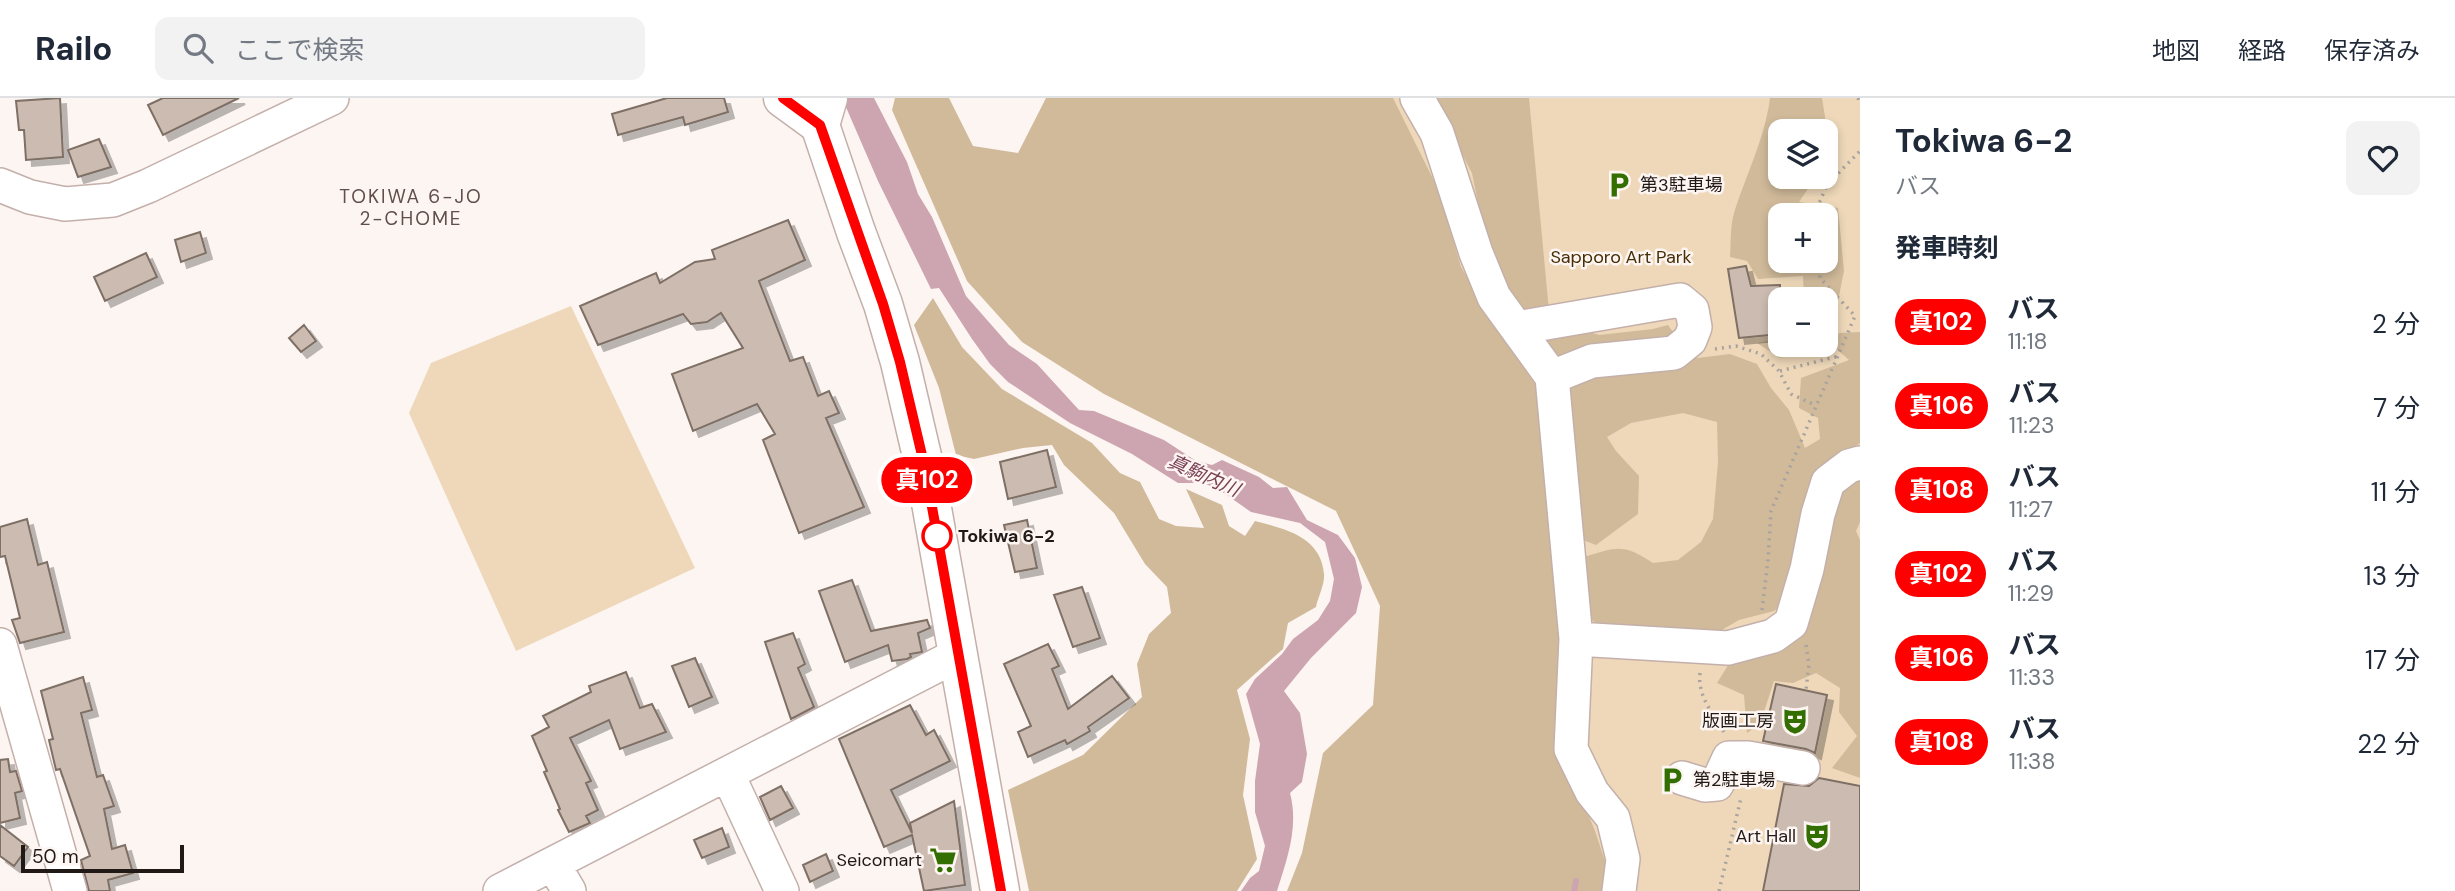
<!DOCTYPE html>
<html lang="ja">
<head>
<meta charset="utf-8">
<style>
	:root { --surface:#fff; --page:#f2f2f3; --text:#1f2937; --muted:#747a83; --line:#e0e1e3 }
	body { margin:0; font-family:"DM Sans","Noto Sans JP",sans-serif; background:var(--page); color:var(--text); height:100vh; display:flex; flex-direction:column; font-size:26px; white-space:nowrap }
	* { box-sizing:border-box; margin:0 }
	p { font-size:23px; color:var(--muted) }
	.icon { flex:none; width:38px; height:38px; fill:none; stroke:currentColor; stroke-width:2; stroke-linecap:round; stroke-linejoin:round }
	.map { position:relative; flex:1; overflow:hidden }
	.drawer { display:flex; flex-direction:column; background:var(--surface); width:595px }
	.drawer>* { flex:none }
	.badge { padding:0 14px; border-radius:23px; font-size:24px; line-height:46px }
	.buttons { position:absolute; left:1768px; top:21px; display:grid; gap:14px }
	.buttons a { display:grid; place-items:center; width:70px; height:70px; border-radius:14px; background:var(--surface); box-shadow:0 4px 10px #0003; font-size:35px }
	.scale { position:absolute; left:21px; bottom:18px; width:163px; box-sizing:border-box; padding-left:7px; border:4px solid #201916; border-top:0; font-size:19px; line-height:24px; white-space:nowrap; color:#201916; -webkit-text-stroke:5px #fdf5f2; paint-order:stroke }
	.map>.badge { position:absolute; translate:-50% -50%; box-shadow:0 0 0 4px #fff }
	h2 { padding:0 35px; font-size:26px; line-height:63px }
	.round { display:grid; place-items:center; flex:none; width:74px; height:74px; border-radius:14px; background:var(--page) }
	.summary { display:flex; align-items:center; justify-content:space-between; height:119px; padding:0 35px }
	h1 { font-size:33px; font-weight:700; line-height:52px }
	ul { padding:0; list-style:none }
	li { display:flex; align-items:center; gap:21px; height:84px; padding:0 35px }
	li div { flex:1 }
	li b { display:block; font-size:26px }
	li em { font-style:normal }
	li .badge { min-width:77px; font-weight:700; text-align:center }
	header { display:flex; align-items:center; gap:42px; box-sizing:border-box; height:98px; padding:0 35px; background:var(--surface); border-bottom:2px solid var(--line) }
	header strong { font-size:33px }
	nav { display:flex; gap:38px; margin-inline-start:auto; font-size:24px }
	.search { width:490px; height:63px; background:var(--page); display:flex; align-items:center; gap:18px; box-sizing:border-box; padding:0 24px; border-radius:14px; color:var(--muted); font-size:26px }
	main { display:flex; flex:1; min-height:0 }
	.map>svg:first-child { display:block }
	.green { fill:#eed8b9; fill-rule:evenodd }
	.forest { fill:#d0ba9a; fill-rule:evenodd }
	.water { fill:#cda5b1 }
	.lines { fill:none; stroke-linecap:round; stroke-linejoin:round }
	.stream { stroke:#cda5b1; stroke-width:6 }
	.building { fill:#ccbbb0; stroke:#7e6f65; stroke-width:2; filter:url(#shadow) }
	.minor-casing { stroke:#c4b0aa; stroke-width:36 }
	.major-casing { stroke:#c4b0aa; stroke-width:41 }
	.highway-casing { stroke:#c4b0aa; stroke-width:41 }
	.path { stroke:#a9a29f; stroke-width:3.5; stroke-dasharray:2 5; stroke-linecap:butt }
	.minor { stroke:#fff; stroke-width:33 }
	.major { stroke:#fff; stroke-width:38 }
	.highway { stroke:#fff; stroke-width:38 }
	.line-casing { stroke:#fff; stroke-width:16 }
	.line { stroke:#f00; stroke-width:10 }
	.stop-dot { fill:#fff; stroke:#f00; stroke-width:3.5 }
	.labels { text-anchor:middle; stroke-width:5; stroke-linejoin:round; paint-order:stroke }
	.poi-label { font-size:18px; fill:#201916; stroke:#fdf5f2; text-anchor:end }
	.park-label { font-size:18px; fill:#462e04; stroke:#fdf5f2 }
	.stop-label { font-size:18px; font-weight:bold; fill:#201916; stroke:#fdf5f2; text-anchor:start }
	.neighbourhood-label { font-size:19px; letter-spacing:2px; fill:#604f4a; stroke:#fdf5f2 }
	.water-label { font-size:19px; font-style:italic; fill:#784155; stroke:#fdf5f2 }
</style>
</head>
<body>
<header>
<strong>Railo</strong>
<div class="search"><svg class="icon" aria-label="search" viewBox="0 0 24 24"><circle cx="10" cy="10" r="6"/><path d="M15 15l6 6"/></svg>ここで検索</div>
<nav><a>地図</a><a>経路</a><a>保存済み</a></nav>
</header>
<main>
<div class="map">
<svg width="1860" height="793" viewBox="0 0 1860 793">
	<defs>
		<filter id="shadow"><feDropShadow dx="6" dy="6" stdDeviation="0" flood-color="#0004"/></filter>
	</defs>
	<rect width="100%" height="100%" fill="#fdf5f2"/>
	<path class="green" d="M1363 0H1860V793H1551ZM1780 33H1825V79H1780ZM1780 117H1825V163H1780ZM1780 201H1825V247H1780Z
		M571 208 695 470 516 553 409 315 431 265Z"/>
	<path class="forest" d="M895 0H949L973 48 1018 55 1046 0H1393L1438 91 1461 169 1491 220 1541 295 1563 490 1558 643 1595 733 1615 793H1287L1302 755 1323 655 1373 607 1380 508 1336 413 1104 296 1022 244 967 183 892 12Z
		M1432 0H1529L1549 213 1516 218 1489 160 1472 75Z
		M1770 0H1822L1831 56 1825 66V33H1780V79H1816L1799 104 1838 110 1844 173 1831 238 1825 244V201H1804L1803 178 1758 181 1747 163 1730 159C1731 145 1730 129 1734 115 1746 77 1765 40 1770 0ZM1780 117H1825V163H1780Z
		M933 200 962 249 1002 291 1092 345 1120 375 1140 384 1159 421 1176 428 1204 430 1186 391 1222 407 1229 428 1245 438 1255 423C1286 431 1321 439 1324 476 1325 486 1318 499 1316 509L1288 525 1283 551 1237 592 1250 641 1243 697 1257 761 1237 793H1029L1008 692 1083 657 1142 599 1137 566 1149 536 1171 515 1167 489 1145 466 1114 415 1064 367 1052 347 1023 350 974 361 956 357 939 290 914 227Z
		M1668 227 1675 237 1665 264 1730 256 1757 266 1771 290 1789 312 1805 350 1820 341 1818 320 1799 310 1801 280 1849 262 1833 248 1839 235 1860 234V345L1849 353 1854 381 1860 383V424L1856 433 1860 442V680L1832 670 1857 638 1839 614 1840 590 1816 575 1793 585 1774 583 1760 626 1747 635 1744 597 1717 585 1735 556 1808 487 1774 513 1739 522 1715 536 1658 529 1597 527 1583 512 1584 459C1617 449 1623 445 1653 465L1678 462 1701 444 1713 421 1718 364 1717 324 1683 315 1631 325 1607 339 1616 353 1639 378 1638 416 1596 447 1583 442 1537 239 1573 229 1599 237 1653 231Z
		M1780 241V247H1822L1817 251 1780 260 1757 245Z"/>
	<path class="water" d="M842 0H874L907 64 918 96 932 119 966 198 1009 247 1037 266 1079 312 1094 313 1164 342 1196 363 1212 367 1222 362 1259 379 1273 390 1287 389 1307 422 1338 437 1355 460 1362 489 1356 515 1311 560 1284 593 1300 615 1307 656 1302 684 1290 695C1299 729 1287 761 1277 793H1241L1250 780 1259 773 1265 748 1255 714V683L1260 646 1246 596 1255 581 1282 556 1293 541 1318 522 1330 503 1334 481 1325 444 1300 425 1251 414 1221 393 1204 385H1178L1132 356 1070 325 1008 284 990 266 972 241 939 190 931 191 878 83Z"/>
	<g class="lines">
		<path class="stream" d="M1574 793 1576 783"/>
	</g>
	<path class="building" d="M60 0 63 59 26 62 24 32H19L16 3Z
		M163 0H239L163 37 148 7Z
		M667 0H724L728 14 685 27 683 19 618 37 612 16Z
		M99 41 111 69 78 79 68 52Z
		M788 122 805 162 759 183 790 263 803 259 818 298 829 293 839 315 826 320 864 409 799 435 763 342 775 336 757 306 693 333 672 276 743 250 721 215 707 224 691 226 683 216 598 247 580 208 656 175 660 185 695 164 715 161 712 152Z
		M200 134 206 155 181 164 175 142Z
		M146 155 157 179 105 203 94 179Z
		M1746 168 1751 188 1780 187V236L1739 240 1728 171Z
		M304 227 316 243 301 254 289 240Z
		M1047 352 1056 389 1008 401 1000 364Z
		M27 421 38 467 47 464 64 534 20 545 12 522 20 520 5 458 0 459V429Z
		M1027 422 1037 470 1015 474 1004 427Z
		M852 482 871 533 927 522 930 530 918 535 922 554 910 556 911 559 907 561 892 563 888 547 845 564 819 493Z
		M1082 489 1100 540 1073 549 1054 497Z
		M793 535 805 566 798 570 814 609 791 621 765 544Z
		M1048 546 1059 568 1052 571 1068 611 1112 578 1129 600 1088 629 1090 633 1067 646 1065 642 1028 659 1018 634 1031 628 1004 566Z
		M695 560 712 599 689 609 672 568Z
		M626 574 640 610 652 606 666 634 620 651 609 622 570 640 591 683 586 685 598 712 586 718 590 725 569 734 558 712 560 711 544 674 547 673 532 638 549 629 543 618 591 594 589 588Z
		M83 579 92 612 81 615 97 679 103 677 114 708 104 711 112 751 125 747 133 775 108 782 110 793H89L81 762 90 758 60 671 56 672 49 642 53 641 41 593Z
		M1776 586 1827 597 1815 655 1806 651 1763 643Z
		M910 607 926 637 934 632 950 663 891 692 912 735 910 725 954 703 965 787 924 793 912 737 884 749 839 641Z
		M8 661 10 674 16 673 22 693 15 695 20 720 0 725V662Z
		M1819 680 1860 688V793H1763L1784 686 1809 688Z
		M781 688 793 710 770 722 760 699Z
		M0 727 28 749 14 768 0 758Z
		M722 730 729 749 702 760 694 742Z
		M826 756 833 773 810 784 803 767Z"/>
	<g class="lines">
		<defs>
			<path id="minor" d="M1417 0 1437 35 1476 155 1494 199 1552 279 1576 541 1571 651 1592 694 1613 720 1623 761 1619 793
				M0 87 30 99 65 106 113 102 148 88 332 0
				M1517 230 1680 202 1692 212 1695 229 1690 242 1674 255 1592 263 1552 279
				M1576 541 1728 550 1773 538 1791 525 1807 471 1818 416 1828 384 1849 368 1860 365
				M0 547 70 793
				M728 677 782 793
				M1682 680 1705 687 1717 686 1729 660H1748L1803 670
				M553 766 569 793
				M500 793 959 556"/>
			<path id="major" d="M783 0 820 27"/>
			<path id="highway" d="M828 0 820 27 856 134 883 206 900 264 925 371 1000 793"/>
		</defs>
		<use href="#minor" class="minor-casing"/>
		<use href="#major" class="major-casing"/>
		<use href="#highway" class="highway-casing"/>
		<path class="path" d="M1858 0 1860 5
			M1814 117 1827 87 1860 53
			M1715 251 1736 248 1761 256 1779 273 1791 296 1815 307
			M1780 273 1839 258
			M1762 512 1768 462 1771 413 1855 218 1820 180 1818 163
			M1806 547 1809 566 1806 592
			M1700 575C1697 597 1713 616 1724 634
			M1719 793 1741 700"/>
		<use href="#minor" class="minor"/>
		<use href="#major" class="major"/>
		<use href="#highway" class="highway"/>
	</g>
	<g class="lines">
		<defs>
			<path id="line" d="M783 0 820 27 883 206 900 264 925 370 1001 793"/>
		</defs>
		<use href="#line" class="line-casing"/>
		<use href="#line" class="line"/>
	</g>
	<defs>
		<symbol id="parking-bare" viewBox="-9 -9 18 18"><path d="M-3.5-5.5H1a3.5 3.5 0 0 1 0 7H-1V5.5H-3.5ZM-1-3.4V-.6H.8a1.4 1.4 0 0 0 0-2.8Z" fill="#336f00" stroke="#fdf5f2" stroke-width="2.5" paint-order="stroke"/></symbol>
		<symbol id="theatre-bare" viewBox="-9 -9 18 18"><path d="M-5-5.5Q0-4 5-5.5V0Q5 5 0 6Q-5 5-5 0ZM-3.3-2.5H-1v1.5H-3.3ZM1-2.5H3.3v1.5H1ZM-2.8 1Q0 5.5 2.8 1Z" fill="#336f00" stroke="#fdf5f2" stroke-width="2.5" paint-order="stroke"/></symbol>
		<symbol id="supermarket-bare" viewBox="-9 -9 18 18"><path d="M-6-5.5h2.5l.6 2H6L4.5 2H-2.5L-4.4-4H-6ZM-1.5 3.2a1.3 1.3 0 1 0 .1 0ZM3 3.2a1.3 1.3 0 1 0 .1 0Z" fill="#336f00" stroke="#fdf5f2" stroke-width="2.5" paint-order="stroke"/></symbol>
	</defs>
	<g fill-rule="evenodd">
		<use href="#parking-bare" x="1600" y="68" width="38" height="38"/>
		<use href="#theatre-bare" x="1776" y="604" width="38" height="38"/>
		<use href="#parking-bare" x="1653" y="663" width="38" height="38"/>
		<use href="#theatre-bare" x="1798" y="719" width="38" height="38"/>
		<use href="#supermarket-bare" x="924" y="743" width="38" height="38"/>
	</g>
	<circle class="stop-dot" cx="937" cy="438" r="14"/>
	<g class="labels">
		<g class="poi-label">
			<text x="1640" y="93" text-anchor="start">第3駐車場</text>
			<text x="1774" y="629">版画工房</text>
			<text x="1693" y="688" text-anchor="start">第2駐車場</text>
			<text x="1796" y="744">Art Hall</text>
			<text x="922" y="768">Seicomart</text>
		</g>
		<g class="park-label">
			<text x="1621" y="165">Sapporo Art Park</text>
		</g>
		<g class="stop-label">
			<text x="958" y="444">Tokiwa 6-2</text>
		</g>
		<g class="neighbourhood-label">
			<text x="411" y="105">TOKIWA 6-JO<tspan x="411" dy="22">2-CHOME</tspan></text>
		</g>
		<g class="water-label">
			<text transform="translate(1204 377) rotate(24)" y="7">真駒内川</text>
		</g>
	</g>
</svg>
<div class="buttons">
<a><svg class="icon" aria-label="layers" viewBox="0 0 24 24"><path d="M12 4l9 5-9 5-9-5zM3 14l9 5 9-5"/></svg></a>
<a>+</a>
<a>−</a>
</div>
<div class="scale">50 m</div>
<b class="badge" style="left:927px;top:382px;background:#f00;color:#fff">真102</b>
</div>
<section class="drawer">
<div class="summary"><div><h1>Tokiwa 6-2</h1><p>バス</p></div><a class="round"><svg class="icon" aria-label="heart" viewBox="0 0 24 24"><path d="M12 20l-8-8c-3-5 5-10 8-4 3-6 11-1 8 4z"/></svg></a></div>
<h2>発車時刻</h2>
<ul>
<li><span class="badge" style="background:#f00;color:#fff">真102</span><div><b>バス</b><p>11:18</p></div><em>2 分</em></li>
<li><span class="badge" style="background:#f00;color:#fff">真106</span><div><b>バス</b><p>11:23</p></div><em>7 分</em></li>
<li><span class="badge" style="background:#f00;color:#fff">真108</span><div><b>バス</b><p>11:27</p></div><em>11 分</em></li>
<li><span class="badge" style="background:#f00;color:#fff">真102</span><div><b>バス</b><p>11:29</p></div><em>13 分</em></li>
<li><span class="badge" style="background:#f00;color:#fff">真106</span><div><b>バス</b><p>11:33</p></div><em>17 分</em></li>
<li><span class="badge" style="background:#f00;color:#fff">真108</span><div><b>バス</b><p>11:38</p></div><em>22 分</em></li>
</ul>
</section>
</main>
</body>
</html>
